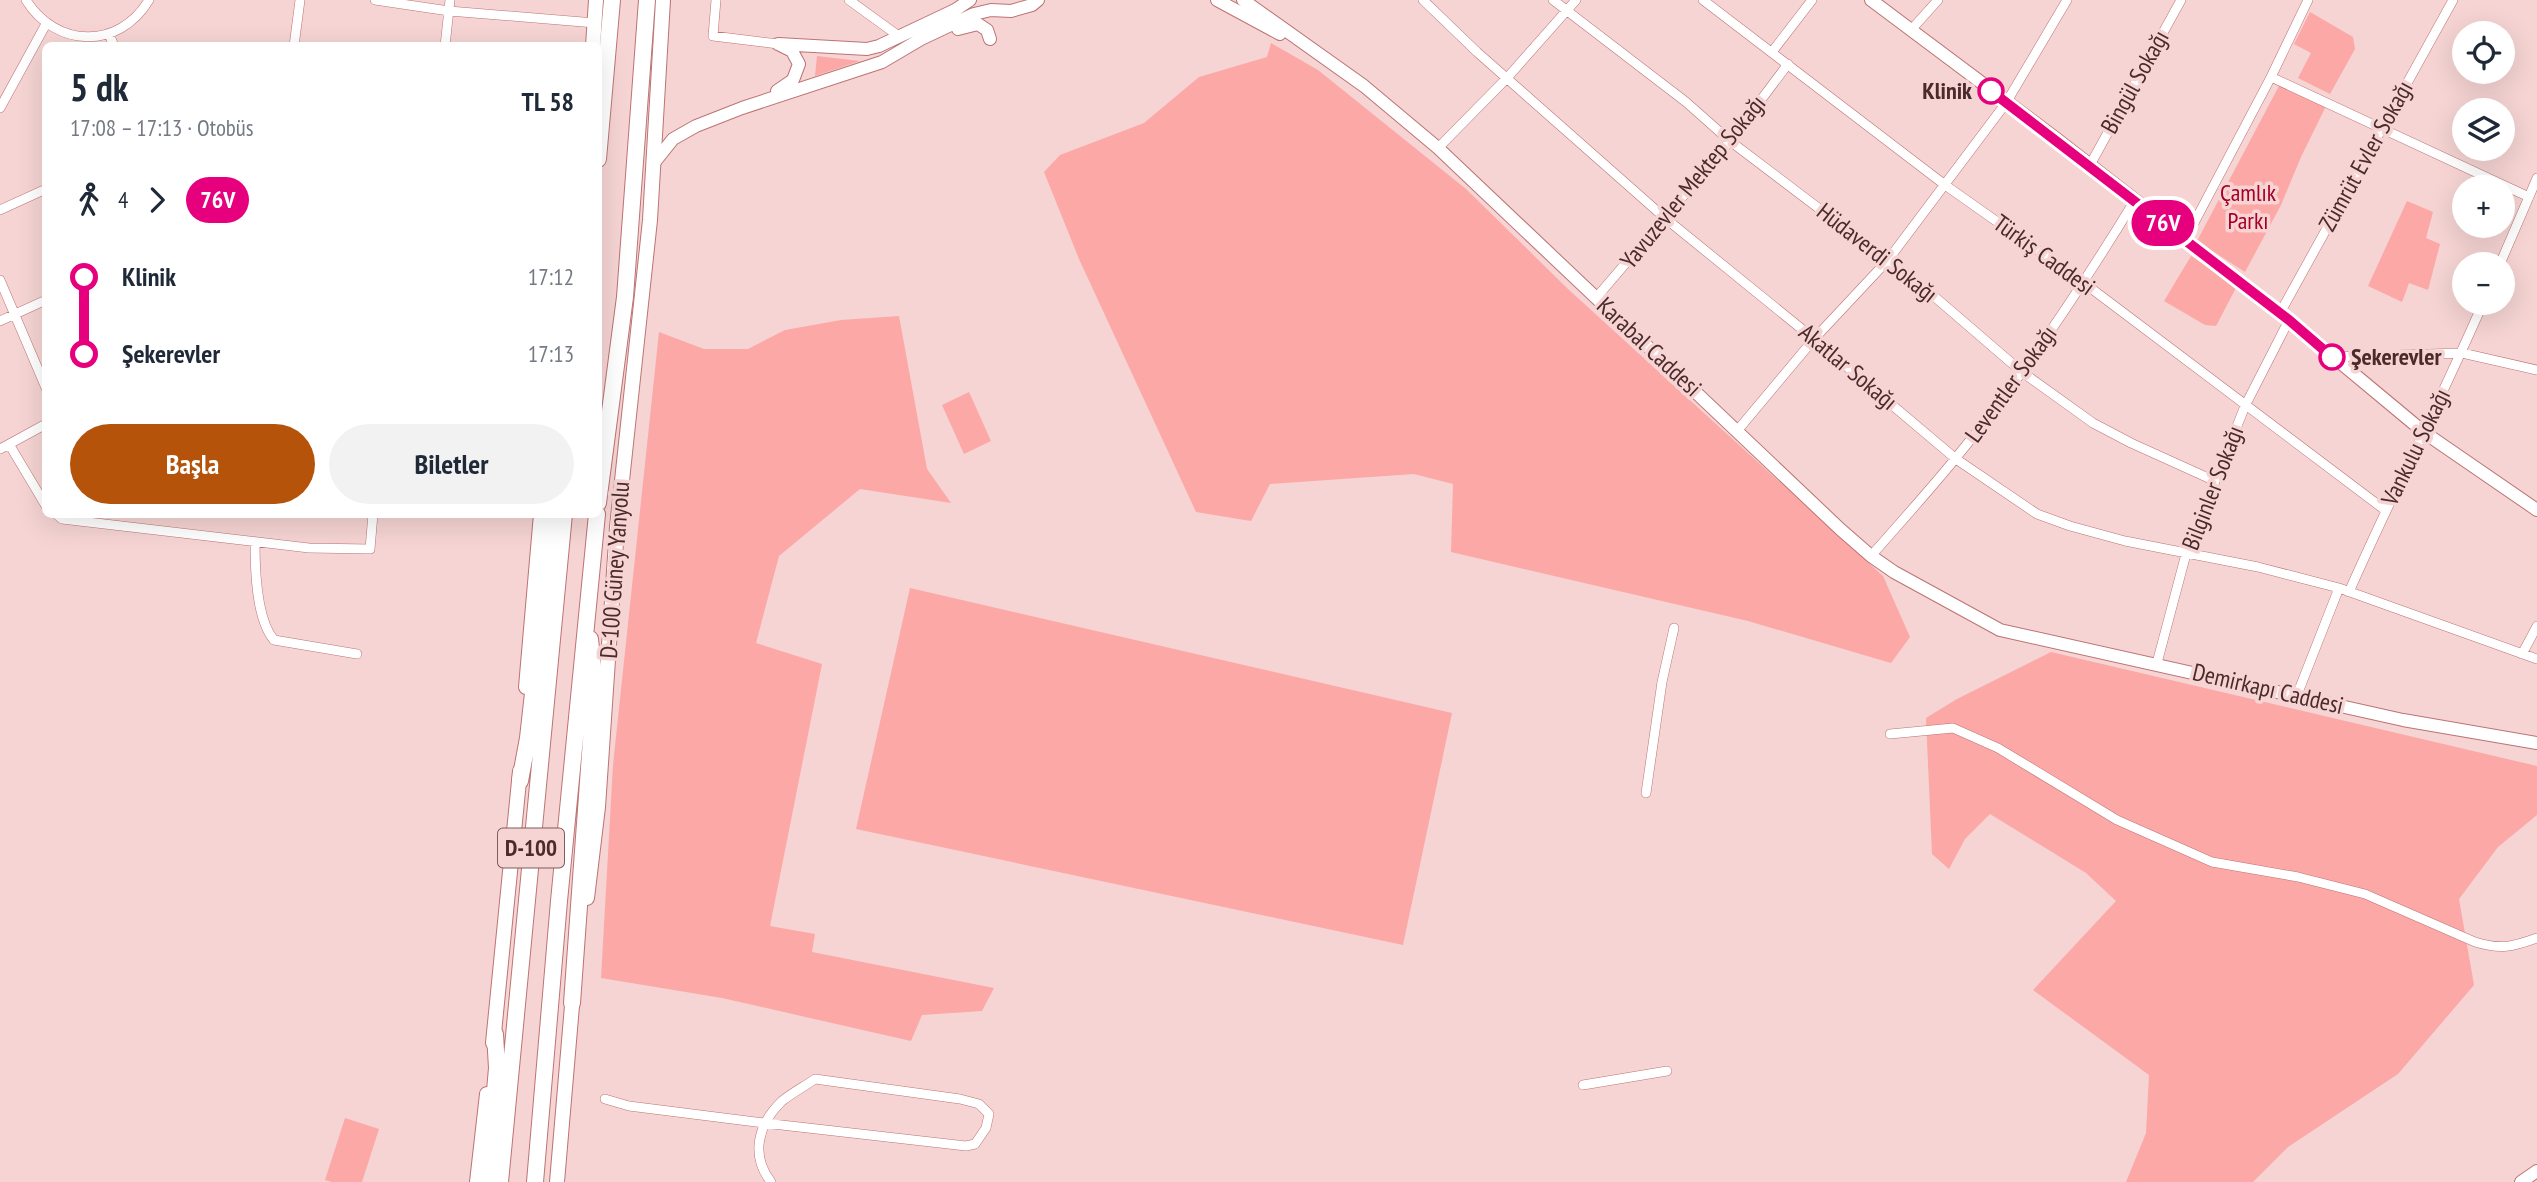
<!DOCTYPE html>
<html lang="tr">
<head>
<meta charset="utf-8">
<style>
	:root { --surface:#fff; --page:#f2f2f3; --text:#1f2937; --muted:#747a83; --accent:#b45309 }
	body { margin:0; font-family:"PT Sans Narrow",sans-serif; background:var(--page); color:var(--text); height:100vh; display:flex; flex-direction:column; font-size:26px; white-space:nowrap }
	* { box-sizing:border-box; margin:0 }
	p { font-size:23px; color:var(--muted) }
	.icon { flex:none; width:38px; height:38px; fill:none; stroke:currentColor; stroke-width:2; stroke-linecap:round; stroke-linejoin:round }
	.map { position:relative; flex:1; overflow:hidden }
	.panel { position:absolute; left:42px; top:42px; width:560px; height:476px; display:flex; flex-direction:column; background:var(--surface); border-radius:10px; box-shadow:0 7px 28px #0002 }
	.panel>* { flex:none }
	.badge { padding:0 14px; border-radius:23px; font-size:24px; line-height:46px }
	.tools { position:absolute; left:2452px; top:21px; display:grid; gap:14px }
	.tools a { display:grid; place-items:center; width:63px; height:63px; border-radius:50%; background:var(--surface); box-shadow:0 7px 28px #0002; font-size:35px }
	.map>.badge { position:absolute; translate:-50% -50%; box-shadow:0 0 0 4px #fff }
	.legs { display:flex; align-items:center; gap:10px; height:77px; padding:0 28px; font-size:23px }
	.legs p { margin-inline-start:auto }
	.overview { display:flex; align-items:center; justify-content:space-between; height:119px; padding:0 28px }
	h1 { font-size:38px; font-weight:600; line-height:52px }
	.cta { display:flex; gap:14px; margin-top:auto; padding:14px 28px }
	.cta a { flex:1; height:80px; border-radius:42px; background:var(--accent); color:#fff; font-size:28px; font-weight:600; line-height:80px; text-align:center }
	.cta a+a { background:var(--page); color:var(--text) }
	ul { padding:0 28px; list-style:none }
	li { display:flex; align-items:center; gap:24px; height:77px; font-size:26px }
	li i { display:grid; place-items:center; width:10px; height:100%; margin:0 9px; background:currentColor }
	li i::after { content:''; width:18px; height:18px; margin:-9px; border:5px solid; border-radius:50%; background:var(--surface) }
	li p { margin-inline-start:auto }
	li:first-child i { background:linear-gradient(#0000 50%,currentColor 0) }
	li:last-child i { background:linear-gradient(currentColor 50%,#0000 0) }
	.map>svg:first-child { display:block }
	.green { fill:#fca8a6 }
	.lines { fill:none; stroke-linecap:round; stroke-linejoin:round }
	.street-casing { stroke:#bd7373; stroke-width:10 }
	.secondary-casing { stroke:#bd7373; stroke-width:14 }
	.primary-casing { stroke:#bd7373; stroke-width:16 }
	.highway-casing { stroke:#bd7373; stroke-width:18 }
	.street { stroke:#fff; stroke-width:9 }
	.secondary { stroke:#fff; stroke-width:12 }
	.primary { stroke:#fff; stroke-width:14 }
	.highway { stroke:#fff; stroke-width:16 }
	.line-1-casing { stroke:#fff; stroke-width:16 }
	.line-1 { stroke:#e6007e; stroke-width:10 }
	.stop-1-dot { fill:#fff; stroke:#e6007e; stroke-width:3.5 }
	.labels { text-anchor:middle; stroke-width:7; stroke-linejoin:round; paint-order:stroke }
	.shield { fill:#f5d4d3; stroke:#7d5d5d; stroke-width:2 }
	.shield-label { font-size:23px; font-weight:bold; fill:#4a2a2a }
	.street-label { font-size:24px; fill:#4a2a2a; stroke:#f5d4d3 }
	.stop-label { font-size:24px; font-weight:bold; fill:#4a2a2a; stroke:#f5d4d3; text-anchor:end }
	.park-label { font-size:24px; fill:#a60027; stroke:#f5d4d3 }
</style>
</head>
<body>
<div class="map">
<svg width="2537" height="1182" viewBox="0 0 2537 1182">
	<rect width="100%" height="100%" fill="#f5d4d3"/>
	<path class="green" d="M2310 12 2353 37 2355 49 2330 94 2298 78 2311 53 2294 44Z
		M1271 43 1318 70 1466 189 1568 289 1883 576 1910 637 1891 663 1748 621 1451 552 1453 484 1414 474 1270 484 1251 521 1196 512 1079 259 1044 172 1060 155 1144 123 1199 77 1267 57Z
		M817 56 860 61 815 76Z
		M2280 84 2326 106 2301 157 2281 205 2245 272 2197 241Z
		M2407 201 2433 212 2426 238 2440 244 2428 290 2409 283 2402 302 2368 286Z
		M2191 256 2237 286 2216 326 2205 325 2164 301Z
		M899 316 927 469 951 503 860 489 779 556 756 643 822 664 770 926 815 934 812 952 994 988 982 1011 922 1015 911 1041 722 998 601 978 613 765 659 332 704 349H748L785 330 841 320Z
		M969 392 991 441 964 454 942 405Z
		M910 588 1452 713 1403 945 856 829Z
		M2051 652 2537 766V815L2498 847 2459 899 2474 985 2398 1074 2288 1147 2253 1182H2126L2146 1133 2149 1075 2033 990 2116 901 2086 873 1990 814 1965 839 1949 869 1932 854 1926 718 1957 699Z
		M345 1118 379 1129 362 1182H332L325 1180Z"/>
	<g class="lines">
		<defs>
			<path id="street" d="M26 0C56 48 119 50 149 0
				M375 0 449 11 595 23
				M716 0 713 36 778 44
				M849 0 900 37
				M1423 0 1477 52 1665 218 1814 339 1956 459 2037 514 2070 526 2125 541 2258 567 2339 588 2537 659
				M1553 0 1686 102 1730 141 1929 292 2022 372 2093 423 2131 443 2215 481
				M1703 0 1945 185 2084 283 2385 510
				M1911 30 1938 0
				M109 34 114 46
				M294 46 300 0
				M445 46 450 0
				M1772 52 1812 0
				M2271 77 2529 197
				M0 108 46 24
				M1438 148 1507 78 1576 0
				M2090 165 2181 0
				M0 210 46 189
				M2185 240 2271 77 2308 0
				M2500 264 2537 178
				M0 280 46 388
				M1596 298 1730 141 1788 64
				M2280 313 2453 0
				M0 321 46 300
				M2332 357 2462 353 2537 370
				M1737 431 1814 339 1888 260 2006 103 2067 0
				M9 444 46 506
				M0 449 46 424
				M56 514 62 519 309 548 370 549 373 514
				M255 542C255 569 256 619 274 640L357 654
				M1871 556C1899 524 1928 492 1955 459 2022 378 2080 290 2135 200
				M2349 592C2392 494 2441 400 2483 303
				M2522 654 2537 626
				M2157 663 2186 554 2245 406 2289 320
				M2297 695 2339 588
				M1890 734 1953 728 1998 748 2117 820 2212 862 2298 877 2365 894 2475 942C2501 950 2512 947 2537 938
				M1646 793 1662 682 1674 628
				M1583 1085 1667 1071
				M605 1099 629 1106 764 1123 966 1146 975 1144 986 1128 989 1114 979 1104 960 1099 815 1079C805 1086 792 1093 782 1101 758 1124 750 1155 771 1182"/>
			<path id="secondary" d="M1217 0 1280 34
				M1243 0 1364 86 1438 148 1840 529 1871 556 1894 572 2000 630 2403 720 2537 743
				M1871 0 2058 140 2289 320 2425 433 2537 510
				M958 29 978 24 987 30 990 39
				M778 44 867 49 879 46 955 10 970 0
				M777 91 793 80 799 64 792 51 780 45
				M653 164 673 139 696 126 742 108 882 62 921 39 974 14 991 10 1011 11 1032 5 1038 0
				M2521 1182 2537 1171"/>
			<path id="primary" d="M593 46 596 0
				M526 687 541 514
				M587 898 598 807 617 527 650 220 663 0
				M493 1043 520 771
				M477 1182 487 1094
				M557 1182 573 994"/>
			<path id="highway" d="M598 159 612 0
				M598 503 625 297 647 0
				M520 781 528 738 553 514
				M572 1003 595 685 590 639
				M487 1182 497 1068 495 1034
				M500 1182 564 514
				M535 1182 559 901 597 514"/>
		</defs>
		<use href="#street" class="street-casing"/>
		<use href="#secondary" class="secondary-casing"/>
		<use href="#primary" class="primary-casing"/>
		<use href="#highway" class="highway-casing"/>
		<use href="#street" class="street"/>
		<use href="#secondary" class="secondary"/>
		<use href="#primary" class="primary"/>
		<use href="#highway" class="highway"/>
	</g>
	<g class="lines">
		<defs>
			<path id="line-1" d="M1991 91 2289 320 2332 357"/>
		</defs>
		<use href="#line-1" class="line-1-casing"/>
		<use href="#line-1" class="line-1"/>
	</g>
	<g class="stop-1-dot">
		<circle cx="1991" cy="91" r="12"/>
		<circle cx="2332" cy="357" r="12"/>
	</g>
	<g class="labels">
		<rect class="shield" x="498" y="828.5" width="66" height="39" rx="5"/>
		<g class="shield-label">
			<text x="531" y="856">D-100</text>
		</g>
		<g class="street-label">
			<text transform="translate(2135 82) rotate(-61)" y="8">Bingül Sokağı</text>
			<text transform="translate(2366 156) rotate(-61)" y="8">Zümrüt Evler Sokağı</text>
			<text transform="translate(1693 182) rotate(-51)" y="8">Yavuzevler Mektep Sokağı</text>
			<text transform="translate(1877 253) rotate(38)" y="8">Hüdaverdi Sokağı</text>
			<text transform="translate(2044 255) rotate(36)" y="8">Türkiş Caddesi</text>
			<text transform="translate(1649 347) rotate(43)" y="8">Karabal Caddesi</text>
			<text transform="translate(1848 367) rotate(40)" y="8">Akatlar Sokağı</text>
			<text transform="translate(2011 384) rotate(-54)" y="8">Leventler Sokağı</text>
			<text transform="translate(2416 447) rotate(-64)" y="8">Vankulu Sokağı</text>
			<text transform="translate(2213 488) rotate(-69)" y="8">Bilginler Sokağı</text>
			<text transform="translate(615 570) rotate(-86)" y="8">D-100 Güney Yanyolu</text>
			<text transform="translate(2268 689) rotate(13)" y="8">Demirkapı Caddesi</text>
		</g>
		<g class="stop-label">
			<text x="1972" y="99">Klinik</text>
			<text x="2351" y="365" text-anchor="start">Şekerevler</text>
		</g>
		<g class="park-label">
			<text x="2248" y="201">Çamlık<tspan x="2248" dy="28">Parkı</tspan></text>
		</g>
	</g>
</svg>
<div class="tools">
<a><svg class="icon" aria-label="locate" viewBox="0 0 24 24"><circle cx="12" cy="12" r="6"/><path d="M12 2v4M12 18v4M2 12h4M18 12h4"/></svg></a>
<a><svg class="icon" aria-label="layers" viewBox="0 0 24 24"><path d="M12 4l9 5-9 5-9-5zM3 14l9 5 9-5"/></svg></a>
<a>+</a>
<a>−</a>
</div>
<b class="badge" style="left:2163px;top:223px;background:#e6007e;color:#fff">76V</b>
<section class="panel">
<div class="overview"><div><h1>5 dk</h1><p>17:08 – 17:13 · Otobüs</p></div><b>TL 58</b></div>
<div class="legs"><svg class="icon" aria-label="walk" viewBox="0 0 24 24"><circle cx="13" cy="4" r="2"/><path d="M13 8l-2 6 4 7M11 14l-3 7M7 12l3-4h3l4 4"/></svg>4<svg class="icon" aria-label="forward" viewBox="0 0 24 24"><path d="M9 5l7 7-7 7"/></svg><b class="badge" style="background:#e6007e;color:#fff">76V</b></div>
<ul>
<li><i style="color:#e6007e"></i><b>Klinik</b><p>17:12</p></li>
<li><i style="color:#e6007e"></i><b>Şekerevler</b><p>17:13</p></li>
</ul>
<div class="cta"><a>Başla</a><a>Biletler</a></div>
</section>
</div>
</body>
</html>
